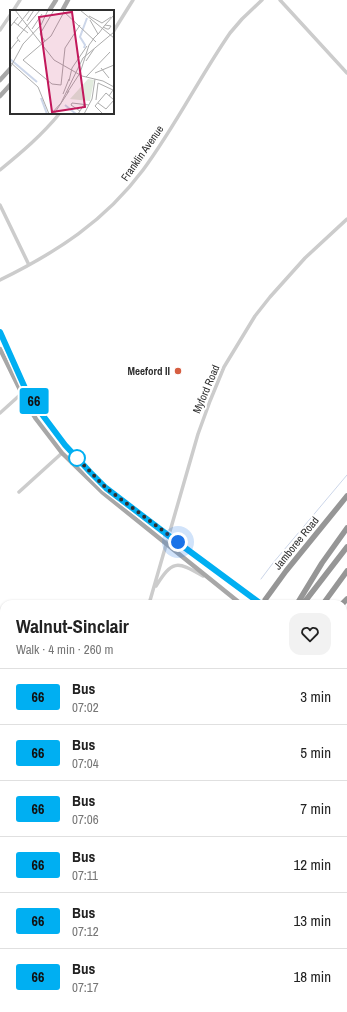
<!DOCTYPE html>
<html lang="en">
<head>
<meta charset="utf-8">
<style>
	:root { --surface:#fff; --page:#f2f2f2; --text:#222; --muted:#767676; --line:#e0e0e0 }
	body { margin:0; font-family:"Archivo Narrow",sans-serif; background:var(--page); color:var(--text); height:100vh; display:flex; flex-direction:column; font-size:15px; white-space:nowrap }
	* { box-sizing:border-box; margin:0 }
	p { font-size:13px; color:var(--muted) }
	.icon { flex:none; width:22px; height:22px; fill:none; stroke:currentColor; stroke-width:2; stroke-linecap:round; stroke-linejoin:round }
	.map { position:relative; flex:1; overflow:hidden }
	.side { position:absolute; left:0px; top:600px; width:347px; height:412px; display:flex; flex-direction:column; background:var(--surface); border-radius:12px 12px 0 0; box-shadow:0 1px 3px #0004 }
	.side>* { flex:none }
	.badge { padding:0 8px; border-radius:3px; font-size:14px; line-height:26px }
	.you { position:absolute; width:20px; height:20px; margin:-10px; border:3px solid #fff; border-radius:50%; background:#1a73e8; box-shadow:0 0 0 6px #1a73e833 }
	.map>.badge { position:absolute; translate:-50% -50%; box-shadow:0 0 0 2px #fff }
	.round { display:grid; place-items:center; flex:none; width:42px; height:42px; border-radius:12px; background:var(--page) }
	.overview { display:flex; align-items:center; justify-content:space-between; height:68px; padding:0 16px }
	h1 { font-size:19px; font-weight:700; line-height:30px }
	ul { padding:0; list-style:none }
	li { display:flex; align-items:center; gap:12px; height:56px; padding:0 16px; border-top:1px solid var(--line) }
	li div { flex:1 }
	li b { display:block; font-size:15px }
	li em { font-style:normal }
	li .badge { min-width:44px; font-weight:700; text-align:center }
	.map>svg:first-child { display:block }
	.green { fill:#e2ebde }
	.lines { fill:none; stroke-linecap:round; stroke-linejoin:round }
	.stream { stroke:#ccd6e9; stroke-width:1 }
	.minor { stroke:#ccc; stroke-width:3.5 }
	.major { stroke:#a7a7a7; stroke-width:4.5 }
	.highway { stroke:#969696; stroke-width:5.5 }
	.rail-casing { stroke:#848484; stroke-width:2.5 }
	.rail { stroke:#fff; stroke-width:1; stroke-dasharray:3; stroke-linecap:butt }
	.line-casing { stroke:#fff; stroke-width:9 }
	.line { stroke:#00aff2; stroke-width:6 }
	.walk { stroke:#2f2f2f; stroke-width:4; stroke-dasharray:0 7.2 }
	.poi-dot { fill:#d65e41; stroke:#fff; stroke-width:1.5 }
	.stop-dot { fill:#fff; stroke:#00aff2; stroke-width:2 }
	.labels { text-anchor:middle; stroke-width:4; stroke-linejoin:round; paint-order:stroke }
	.street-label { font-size:11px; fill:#2f2f2f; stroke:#fff }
	.poi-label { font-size:11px; font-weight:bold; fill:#2f2f2f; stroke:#fff; text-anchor:end }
	.inset-river { fill:none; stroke:#ccd6e9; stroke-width:2 }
	.inset-road { fill:none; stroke:#acacac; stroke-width:1 }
	.view { fill:#c2185b; fill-opacity:0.15; stroke:#c2185b; stroke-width:2 }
	.inset-edge { fill:none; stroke:#2f2f2f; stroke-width:2 }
</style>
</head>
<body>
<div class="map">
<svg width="347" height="1012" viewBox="0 0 347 1012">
	<rect width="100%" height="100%" fill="#fff"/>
	<path class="green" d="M347 786V943H343V790Z"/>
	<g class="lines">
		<path class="stream" d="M261 579 273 563 347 475
			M191 1008 194 1012"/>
		<path class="minor" d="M280 0 347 73
			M13 11 20 0
			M0 30 11 14
			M113 32 133 0
			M0 170C22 152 42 135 60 113
			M0 205 29 265
			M0 280C57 252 105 221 143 170 175 127 199 78 230 33L242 19 262 0
			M0 413 21 394
			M19 492 62 453
			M156 586C172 561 176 560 203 576
			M149 604 198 434 210 401 224 367 255 316 270 297 305 258 347 219
			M0 679 4 683
			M343 967 347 968
			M343 991 347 974
			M241 1008 244 1012
			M122 1011 123 1012
			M249 1012 252 1008
			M274 1012 278 1008
			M327 1012 330 1008"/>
		<path class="major" d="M49 11 56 0
			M62 11 68 0
			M0 80 11 68
			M0 96 11 84
			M0 333 25 388 51 428 65 445 90 472 106 487 178 543 261 604
			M0 349 28 406 36 419 62 453 102 492 241 604
			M343 666 347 669
			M343 683 347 685
			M0 1004 4 1001
			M43 1012 48 1008"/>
		<path class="highway" d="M262 604 286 571 347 496
			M297 604 322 563 347 528
			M303 604 347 547
			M323 604 347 571
			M342 604 347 599
			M343 657 347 652
			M7 1012 13 1008
			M26 1012 31 1008"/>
		<defs>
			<path id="rail" d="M0 748 4 747
				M0 820 4 825
				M171 1008 174 1012"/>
		</defs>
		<use href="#rail" class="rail-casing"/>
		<use href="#rail" class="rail"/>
	</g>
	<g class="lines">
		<defs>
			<path id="line" d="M0 332 25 388 38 409 65 445 90 472 106 488 169 536 261 604"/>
		</defs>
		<use href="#line" class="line-casing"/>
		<use href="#line" class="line"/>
		<path class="walk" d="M77 458 73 454 106 488 178 542"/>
	</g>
	<circle class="poi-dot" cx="178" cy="371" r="4"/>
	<circle class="stop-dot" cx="77" cy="458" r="8"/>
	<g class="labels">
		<g class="street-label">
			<text transform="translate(142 153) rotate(-55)" y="4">Franklin Avenue</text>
			<text transform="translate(206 389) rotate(-67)" y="4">Myford Road</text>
			<text transform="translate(296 543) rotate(-51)" y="4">Jamboree Road</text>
		</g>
		<g class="poi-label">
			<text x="170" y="375">Meeford II</text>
		</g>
	</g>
	<g transform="translate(10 10)">
		<rect width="104" height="104" fill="#fff"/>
		<path d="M78 69 84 70 80 91 60 89Z" fill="#e2ebde"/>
		<path class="inset-river" d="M74 38 75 35 70 27 77 8M0 49 27 72M31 88 37 104M55 95 66 104"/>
		<path class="inset-road" d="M5 0 44 50 72 66 93 71 104 77M52 0 86 32M70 0 104 28M54 2 41 26 13 50 42 74 51 75 55 38 70 15M79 6 92 13 101 7M80 10 88 24M17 11 24 0M4 12 18 23M8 15 20 0M95 15 104 5M0 17 8 7M22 19 32 4M35 31 30 24 44 0M10 32 7 28 30 0M0 40 8 30M76 51 84 39M0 52 28 77 39 104M0 58 13 34 31 15 38 0M91 58 99 68M85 63 104 55M76 67 100 42M59 71 62 58 77 36M57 83 70 63 79 35 82 31 84 28 89 23 95 15 101 16 99 19H97L93 17M53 84 59 69M86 90 88 73 103 80 99 86M88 93 96 99 104 90M70 101 61 95 62 93 79 95M41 104 51 93 73 48 104 22M44 104 59 81M68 104 75 93M74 104 82 89 85 69M93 104 85 96 96 83 104 90"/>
		<path class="view" d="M62 2 75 97 42 102 29 7Z"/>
		<rect width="104" height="104" class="inset-edge"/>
	</g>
</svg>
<div class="you" style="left:178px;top:542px"></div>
<b class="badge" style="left:34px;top:401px;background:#00aff2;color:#111">66</b>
<section class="side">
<div class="overview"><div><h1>Walnut-Sinclair</h1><p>Walk · 4 min · 260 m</p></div><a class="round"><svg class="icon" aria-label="heart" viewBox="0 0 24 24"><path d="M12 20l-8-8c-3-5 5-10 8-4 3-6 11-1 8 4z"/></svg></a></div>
<ul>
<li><span class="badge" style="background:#00aff2;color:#111">66</span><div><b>Bus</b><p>07:02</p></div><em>3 min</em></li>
<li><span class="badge" style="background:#00aff2;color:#111">66</span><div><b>Bus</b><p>07:04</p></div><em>5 min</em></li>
<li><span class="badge" style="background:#00aff2;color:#111">66</span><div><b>Bus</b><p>07:06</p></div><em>7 min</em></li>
<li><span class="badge" style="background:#00aff2;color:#111">66</span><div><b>Bus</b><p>07:11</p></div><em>12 min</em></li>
<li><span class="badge" style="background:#00aff2;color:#111">66</span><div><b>Bus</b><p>07:12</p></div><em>13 min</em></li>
<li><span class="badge" style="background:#00aff2;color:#111">66</span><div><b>Bus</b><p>07:17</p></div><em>18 min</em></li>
</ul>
</section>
</div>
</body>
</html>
